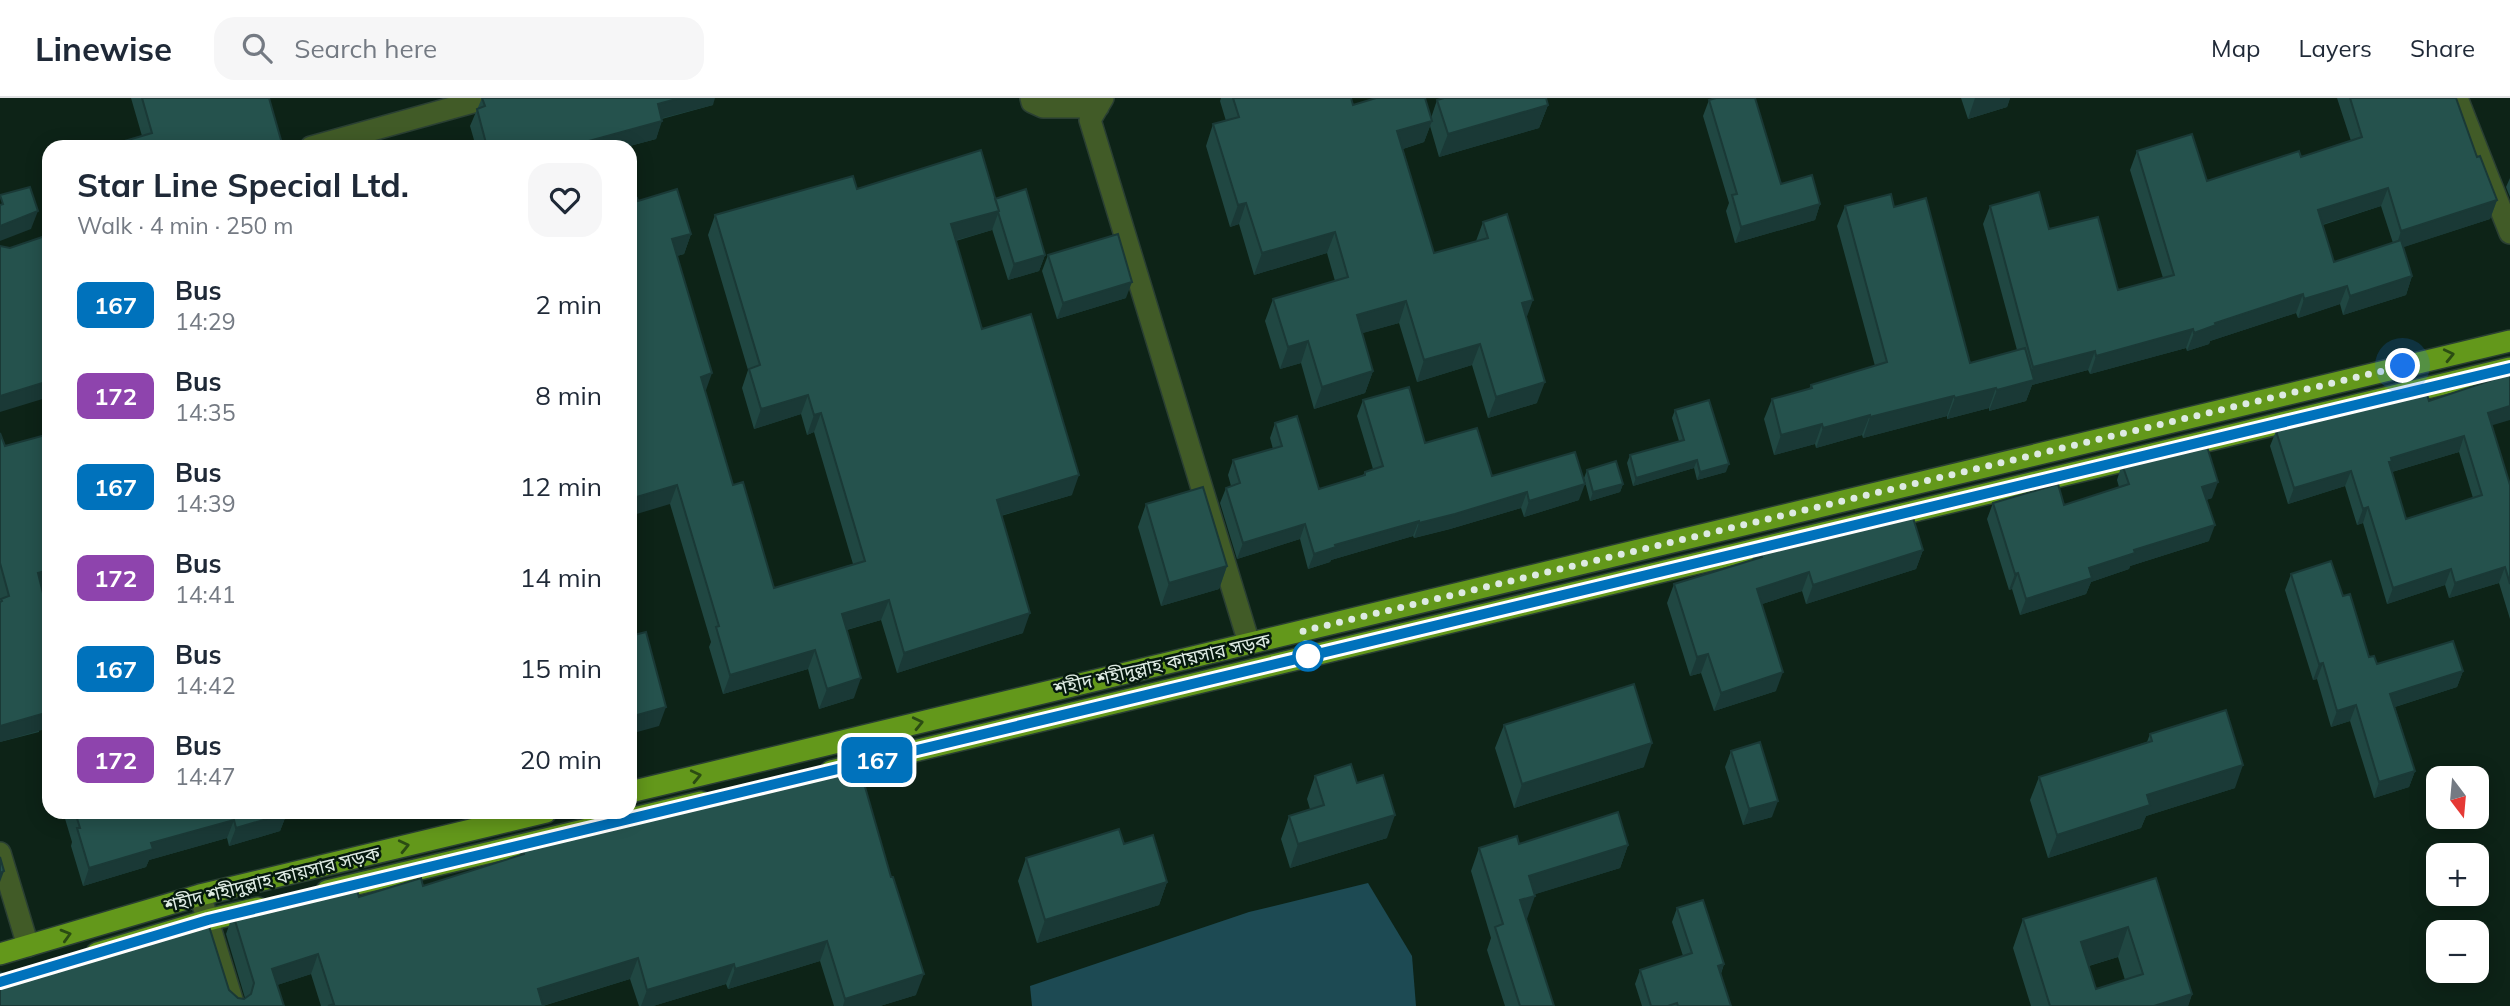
<!DOCTYPE html>
<html lang="en">
<head>
<meta charset="utf-8">
<style>
	:root { --surface:#fff; --page:#f6f6f7; --text:#1f2937; --muted:#747a83; --line:#e0e1e3 }
	body { margin:0; font-family:Mulish,"Noto Sans Bengali",sans-serif; background:var(--page); color:var(--text); height:100vh; display:flex; flex-direction:column; font-size:26px; white-space:nowrap }
	* { box-sizing:border-box; margin:0 }
	p { font-size:23px; color:var(--muted) }
	.icon { flex:none; width:38px; height:38px; fill:none; stroke:currentColor; stroke-width:2; stroke-linecap:round; stroke-linejoin:round }
	.map { position:relative; flex:1; overflow:hidden }
	.details { position:absolute; left:42px; top:42px; width:595px; height:679px; display:flex; flex-direction:column; background:var(--surface); border-radius:21px; box-shadow:0 4px 18px #0003 }
	.details>* { flex:none }
	.badge { padding:0 14px; border-radius:10px; font-size:24px; line-height:46px }
	.needle { width:46px; rotate:164deg }
	.buttons { position:absolute; left:2426px; top:668px; display:grid; gap:14px }
	.buttons a { display:grid; place-items:center; width:63px; height:63px; border-radius:14px; background:var(--surface); box-shadow:0 4px 18px #0003; font-size:35px }
	.you { position:absolute; width:35px; height:35px; margin:-18px; border:5px solid #fff; border-radius:50%; background:#1a73e8; box-shadow:0 0 0 10px #1a73e833 }
	.map>.badge { position:absolute; translate:-50% -50%; box-shadow:0 0 0 4px #fff }
	.round { display:grid; place-items:center; flex:none; width:74px; height:74px; border-radius:21px; background:var(--page) }
	.headline { display:flex; align-items:center; justify-content:space-between; height:119px; padding:0 35px }
	h1 { font-size:33px; font-weight:700; line-height:52px }
	ul { padding:0; list-style:none }
	li { display:flex; align-items:center; gap:21px; height:91px; padding:0 35px }
	li div { flex:1 }
	li b { display:block; font-size:26px }
	li em { font-style:normal }
	li .badge { min-width:77px; font-weight:700; text-align:center }
	header { display:flex; align-items:center; gap:42px; box-sizing:border-box; height:98px; padding:0 35px; background:var(--surface); border-bottom:2px solid var(--line) }
	header strong { font-size:33px }
	nav { display:flex; gap:38px; margin-inline-start:auto; font-size:24px }
	.search { width:490px; height:63px; background:var(--page); display:flex; align-items:center; gap:18px; box-sizing:border-box; padding:0 24px; border-radius:21px; color:var(--muted); font-size:26px }
	.map>svg:first-child { display:block }
	.water { fill:#1d4a53 }
	.lines { fill:none; stroke-linecap:round; stroke-linejoin:round }
	.minor-casing { stroke:#2a3f33; stroke-width:24 }
	.major-casing { stroke:#2a3f33; stroke-width:24 }
	.minor { stroke:#415b27; stroke-width:21 }
	.major { stroke:#63981b; stroke-width:21 }
	.wall { fill:#204742; fill-rule:evenodd }
	.shaded-wall { fill:#1a3936 }
	.building { fill:#25524d; stroke:#1a3936; stroke-width:2; fill-rule:evenodd }
	.oneway { stroke:#2b4c13 }
	.line-casing { stroke:#fff; stroke-width:16 }
	.line { stroke:#0072bc; stroke-width:10 }
	.walk { stroke:#ddeae2; stroke-width:7; stroke-dasharray:0 12.6 }
	.stop-dot { fill:#fff; stroke:#0072bc; stroke-width:3.5 }
	.labels { text-anchor:middle; stroke-width:5; stroke-linejoin:round; paint-order:stroke }
	.street-label { font-size:19px; fill:#ddeae2; stroke:#05190e }
</style>
</head>
<body>
<header>
<strong>Linewise</strong>
<div class="search"><svg class="icon" aria-label="search" viewBox="0 0 24 24"><circle cx="10" cy="10" r="6"/><path d="M15 15l6 6"/></svg>Search here</div>
<nav><a>Map</a><a>Layers</a><a>Share</a></nav>
</header>
<div class="map">
<svg width="2510" height="908" viewBox="0 0 2510 908">
	<rect width="100%" height="100%" fill="#0d2317"/>
	<path class="water" d="M1368 785 1412 858 1416 908H1032L1030 888 1249 814Z"/>
	<g class="lines">
		<defs>
			<path id="minor" d="M1031 0 1032 4 1043 9H1098
				M1103 0 1090 22 1249 545
				M2457 0 2510 135
				M311 49 488 0
				M0 755 28 848
				M200 797 234 908"/>
			<path id="major" d="M831 673 2510 270
				M630 694 2510 243
				M327 793 701 704
				M97 855 208 822 258 810
				M0 856 200 797 546 714"/>
		</defs>
		<use href="#minor" class="minor-casing"/>
		<use href="#major" class="major-casing"/>
		<use href="#minor" class="minor"/>
		<use href="#major" class="major"/>
	</g>
	<path class="wall" d="M131 0H269L142 38Z
		M482 0 713 7 662 21 656 41 626 49H476L470 28Z
		M1221 0H1351L1353 7 1431 20 1437 2 1548 7 1539 30 1439 59 1430 28 1424 44 1403 51 1434 155 1476 143 1483 124 1526 219 1537 305 1488 320 1472 267 1417 284 1399 225 1362 235 1373 273 1365 295 1314 311 1301 265 1280 271 1265 223 1273 201 1335 183 1327 155 1254 177 1239 126 1230 129 1206 48 1213 26 1226 23 1220 3Z
		M1961 0H2010L2007 9 1968 21Z
		M2337 0H2456L2477 59 2497 102 2490 121 2403 149 2412 178 2406 197 2343 217 2340 206 2298 220 2296 215 2210 243 2209 246 2187 253 2186 250 2090 276 2088 272 2032 287 2026 303 1989 313V310L1947 321V318L1863 340 1862 337 1816 350 1815 346 1774 357 1764 321 1772 301 1809 291 1811 287 1875 268 1837 128 1845 108 1894 109 1970 265 2017 252 1983 126 1990 108 2049 131 2118 192 2163 180 2130 72 2137 53 2207 83 2301 59 2351 43ZM2381 108 2393 145 2334 164 2323 127Z
		M1709 2 1781 86 1820 106 1815 122 1735 145 1726 113 1729 105 1703 18Z
		M2510 80V99L2506 89Z
		M857 91 995 101 1045 157 1039 173 1008 182 992 131V132L956 143 982 231 1072 397 1001 418 1023 535 897 575 881 522 847 532 854 600 819 611 808 571 723 596 709 549 711 544 670 406 638 103 691 136 684 156 677 158 705 295 733 387 774 490 853 466 814 334 807 337 801 316 754 331 742 290 748 272 708 137 715 117Z
		M1048 157 1126 200 1057 221 1042 173Z
		M1363 302 1425 345 1492 378 1579 402 1524 419 1521 410 1450 431 1414 440 1413 438 1331 462 1330 464 1308 471 1300 441 1237 461 1220 405 1226 390 1231 388 1228 377 1233 362 1273 351 1270 340 1275 325 1319 391 1363 377 1365 374 1373 371 1357 318Z
		M2429 303 2492 327 2510 387V521L2499 485 2449 500 2445 487 2387 506 2363 425 2357 427 2345 388 2288 406 2270 348 2276 333 2325 321ZM2459 354 2473 400 2406 421 2392 374Z
		M1675 312 1726 374 1697 382 1694 370 1633 388 1627 365 1630 357 1679 343 1672 320Z
		M0 335 41 490 39 634 0 644Z
		M2122 366 2212 400 2206 402 2209 443 2130 468 2129 471 2091 484 2086 496 2020 517 2012 491 2009 492 1987 421 1993 405 2064 407 2119 389 2117 382Z
		M1587 372 1623 386 1620 394 1590 403 1584 380Z
		M1146 406 1227 468 1219 491 1161 508 1138 429Z
		M1833 433 1923 452 1916 471 1806 506 1802 493 1762 506 1776 593 1714 613 1701 575 1690 578 1667 505 1674 486 1752 462 1758 446Z
		M2291 476 2343 498 2369 559 2377 566 2463 573 2457 589 2395 609 2415 673 2409 689 2374 700 2350 623 2331 629 2317 581 2313 582 2285 492Z
		M1504 627 1644 669 1514 710 1495 650Z
		M2150 636 2235 690 2146 718 2141 730 2048 760 2030 702 2039 679 2147 644Z
		M1731 653 1772 719 1743 727 1725 669Z
		M1315 678 1357 685 1387 740 1290 770 1281 741 1289 718 1310 711 1307 701Z
		M63 714H115L116 718 287 715 280 733 229 748 227 740 149 762 146 769 83 788 71 748 72 744Z
		M645 719 916 897 880 908H834L820 863 728 891 726 886 653 908H639L630 881 543 908H321L311 876 277 887 284 908 4 876H11L88 856 124 850 229 892 238 900H245L226 836 233 816 359 799 423 788 519 758 522 749Z
		M1124 746 1167 784 1159 807 1037 845 1018 783 1026 760Z
		M1519 746 1628 747 1620 770 1535 796 1526 821 1554 908H1505L1487 852 1491 840 1471 773 1479 750Z
		M2156 780 2192 896 2188 908H2031L2013 850 2023 821ZM2118 859 2125 882 2096 891 2089 868Z
		M1677 810 1724 866 1721 876 1731 908H1642L1635 886 1640 872 1683 858 1672 824Z"/>
	<path class="shaded-wall" d="M680 0H715L713 7 651 23 658 6Z
		M1975 0H2010L2007 9 1968 21Z
		M1548 7 1539 30 1439 59 1448 36Z
		M662 23 656 41 626 49H567Z
		M1432 23 1424 44 1390 55 1397 33Z
		M2388 90 2381 108 2311 130 2318 112Z
		M2497 102 2490 121 2395 152 2401 133Z
		M1246 105 1239 126 1230 129 1238 107Z
		M1820 106 1815 122 1735 145 1741 129Z
		M38 113 31 131 0 143V128Z
		M999 113 992 132 943 146 951 126Z
		M1335 134 1327 155 1254 177 1262 155Z
		M691 136 684 156 665 161 672 141Z
		M1045 157 1039 173 1008 182 1014 166Z
		M2412 178 2406 197 2343 217 2350 198Z
		M1132 184 1126 200 1057 221 1063 205Z
		M2347 188 2340 206 2298 220 2304 201Z
		M2303 196 2296 215 2210 243 2209 246 2187 253 2194 235 2215 225Z
		M1533 202 1525 224 1522 205Z
		M1406 203 1399 225 1349 239 1357 217Z
		M2193 231 2186 250 2090 276 2096 258Z
		M1308 243 1301 265 1280 271 1288 249Z
		M1480 246 1472 267 1417 284 1424 262Z
		M2095 253 2088 272 2032 287 2026 303 1989 313 1997 292 2028 284 2033 269Z
		M1373 273 1365 295 1314 311 1322 289Z
		M712 275 705 295 701 279Z
		M49 283V299L0 314V298Z
		M1545 284 1537 305 1488 320 1496 299Z
		M1996 290 1989 310 1947 321 1955 300Z
		M808 297 801 316 754 331 761 311Z
		M1954 298 1947 318 1863 340 1870 319Z
		M2510 308V322L2483 330 2488 315Z
		M821 315 814 334 807 337 814 317Z
		M1870 317 1862 337 1816 350 1823 330Z
		M1822 326 1815 346 1774 357 1781 337Z
		M2464 338 2459 354 2388 375 2386 379 2391 360Z
		M1697 362 1694 370 1633 388 1636 380Z
		M1729 366 1726 374 1697 382 1700 374Z
		M2351 373 2345 388 2288 406 2294 390Z
		M1079 377 1072 397 989 421 997 402Z
		M2218 384 2212 400 2196 405 2202 389Z
		M1585 386 1579 402 1524 419 1529 403Z
		M1623 386 1620 394 1590 403 1593 394Z
		M677 387 670 406 630 418V401Z
		M1527 394 1521 410 1450 431 1414 440 1419 425Z
		M2368 409 2363 425 2357 427 2363 411Z
		M1419 423 1413 438 1331 462 1330 464 1308 471 1314 456 1335 447Z
		M1305 426 1300 441 1237 461 1243 445Z
		M2215 427 2209 443 2130 468 2129 471 2091 484 2086 496 2020 517 2026 501 2089 470 2134 452Z
		M1923 452 1916 471 1806 506 1813 487Z
		M1227 468 1219 491 1161 508 1169 485Z
		M2505 469 2499 485 2449 500 2455 485Z
		M2451 471 2445 487 2387 506 2393 490Z
		M49 472V488L31 493 38 475Z
		M1809 474 1802 493 1750 510 1757 491Z
		M2018 475 2012 491 2009 492 2015 476Z
		M889 502 881 522 835 535 842 516Z
		M1030 515 1023 535 897 575 904 555Z
		M815 552 808 571 723 596 730 577Z
		M1708 556 1701 575 1690 578 1697 559Z
		M2323 565 2317 581 2313 582 2319 566Z
		M2463 573 2457 589 2385 612 2390 596Z
		M1783 574 1776 593 1714 613 1721 595Z
		M861 580 854 600 819 611 827 591Z
		M2356 607 2350 623 2331 629 2337 613Z
		M666 609 659 628 630 636V619Z
		M49 614V630L0 644V628Z
		M1652 645 1644 669 1514 710 1522 686Z
		M2243 667 2235 690 2146 718 2141 730 2048 760 2057 737 2147 697Z
		M2415 673 2409 689 2374 700 2379 684Z
		M1778 703 1772 719 1743 727 1749 711Z
		M350 714H360L349 717Z
		M287 715 280 733 229 748 236 730Z
		M1395 717 1387 740 1290 770 1298 746Z
		M234 722 227 740 149 762 146 769 83 788 89 770 151 745Z
		M1628 747 1620 770 1520 801 1529 778Z
		M4 773 0 784V775Z
		M1167 784 1159 807 1037 845 1045 822Z
		M1535 798 1527 821 1512 826 1520 802Z
		M2128 829 2118 859 2071 873 2081 844Z
		M827 843 820 863 728 891 735 871Z
		M318 856 311 876 265 891 272 871Z
		M638 860 630 881 542 908 538 891Z
		M734 866 726 886 653 908H641L647 892Z
		M1724 866 1719 880 1718 868Z
		M924 876 916 897 880 908H843L845 901Z
		M2192 896 2188 908H2154Z"/>
	<path class="building" d="M142 0H269L283 49H104L152 35Z
		M482 0H680L658 6 662 23 567 49H487L477 11 485 8Z
		M1233 0H1351L1353 7 1376 0H1425L1432 23 1397 33 1434 155 1488 140 1483 124 1507 116 1533 202 1522 205 1545 284 1496 299 1480 246 1424 262 1406 203 1357 217 1373 273 1322 289 1308 243 1288 249 1273 201 1348 179 1335 134 1262 155 1246 105 1238 107 1213 26 1239 19Z
		M1444 0H1546L1548 7 1448 36 1437 2Z
		M1716 0H1755L1781 86 1812 77 1820 106 1741 129 1732 97 1737 96 1709 2Z
		M2350 0H2456L2477 59 2480 58 2497 102 2401 133 2388 90 2318 112 2334 164 2401 142 2412 178 2350 198 2347 188 2304 201 2303 196 2215 225 2216 227 2194 235 2193 231 2096 258 2095 253 2033 269 1990 108 2039 94 2049 131 2098 119 2118 192 2174 177 2137 53 2192 36 2207 83 2299 53 2301 59 2362 39Z
		M981 52 999 113 951 126 982 231 1031 216 1079 377 997 402 1030 515 904 555 889 502 842 516 861 580 827 591 815 552 730 577 716 529 719 528 677 387 630 401V102L637 100 638 103 677 91 691 136 672 141 712 275 701 279 733 387 743 384 774 490 865 463 821 315 814 317 808 297 761 311 749 271 760 267 715 117 853 78 857 91Z
		M30 89 38 113 0 128V107L3 106 0 97Z
		M1026 91 1045 157 1014 166 998 114 999 113 995 101Z
		M1891 96 1894 109 1926 100 1970 265 2025 250 2034 282 1997 292 1996 290 1955 300 1954 298 1870 319V317L1823 330 1822 326 1781 337 1772 301 1812 290 1811 287 1887 264 1845 108Z
		M1118 136 1132 184 1063 205 1048 157Z
		M45 138 49 150V283L0 298V148L10 150Z
		M2510 276V308L2488 315 2510 387V486L2505 469 2455 485 2451 471 2393 490 2368 409 2363 411 2351 373 2294 390 2276 333 2323 318 2325 321 2425 290 2429 303ZM2464 338 2482 397 2406 421 2389 364H2392L2391 360Z
		M1409 289 1425 345 1477 330 1492 378 1575 354 1585 386 1529 403 1527 394 1455 416 1419 425V423L1335 447 1336 449 1314 456 1305 426 1243 445 1226 390 1240 385 1233 362 1282 348 1275 325 1297 318 1319 391 1365 377V374L1383 368 1363 302Z
		M1709 302 1729 366 1700 374 1697 362 1636 380 1630 357 1684 342 1675 312Z
		M0 335 5 348 49 336V472L38 475 49 520V614L0 628V504L2 503 1 501 9 498 0 465Z
		M2205 342 2218 384 2202 389 2215 427 2134 452 2135 455 2089 470 2092 480 2026 501 2018 475 2015 476 1993 405 2058 386 2064 407 2129 386 2122 366Z
		M1616 363 1623 386 1593 394 1587 372Z
		M1203 389 1227 468 1169 485 1146 406Z
		M1910 410 1923 452 1813 487 1809 474 1757 491 1783 574 1721 595 1708 556 1697 559 1674 486 1762 459 1758 446 1831 429 1833 433Z
		M2331 463 2343 498 2350 496 2369 559 2374 558 2377 566 2453 543 2463 573 2390 596 2415 673 2379 684 2356 607 2337 613 2323 565 2319 566 2291 476Z
		M630 521 634 537 646 534 666 609 630 619Z
		M1634 586 1652 645 1522 686 1504 627Z
		M2226 612 2243 667 2147 697 2150 707 2057 737 2039 679 2152 643 2150 636Z
		M1760 644 1778 703 1749 711 1731 653Z
		M857 661 891 779H893L924 876 845 901 827 843 735 871 734 866 647 892 638 860 538 891 543 908H328L334 906 318 856 272 871 284 908H0V874L4 876H11L87 854 88 856 122 846 124 850 208 825 229 892 238 900 244 901 251 896 254 885 233 816 295 796 354 782 359 799 421 780 423 788 524 756 522 749 574 733 575 736 644 715 645 719 747 688Z
		M1351 666 1357 685 1383 677 1395 717 1298 746 1289 718 1324 707 1315 678Z
		M75 714H115L116 718 133 714 287 715 236 730 234 722 151 745 153 751 89 770 77 730H80Z
		M1618 714 1628 747 1529 778 1535 798 1520 802 1554 908H1520L1495 829 1503 826 1479 750 1517 738 1519 746Z
		M1119 731 1124 746 1153 737 1167 784 1045 822 1026 760Z
		M0 759 4 773 0 775Z
		M2156 780 2192 896 2154 908H2050L2023 821ZM2128 829 2143 876 2096 891 2081 844Z
		M1703 802 1724 866 1718 868 1731 908H1678L1677 905 1668 908H1651L1640 872 1692 855 1677 810Z"/>
	<defs><path id="oneway-chevron" d="M-2-3.5L2.5 0L-2 3.5" fill="none" stroke-width="1.6" stroke-linecap="round" stroke-linejoin="round" transform="scale(1.75)"/></defs>
	<g class="oneway">
		<use href="#oneway-chevron" transform="translate(2449 257) rotate(-13)"/>
		<use href="#oneway-chevron" transform="translate(918 625) rotate(-13)"/>
		<use href="#oneway-chevron" transform="translate(696 678) rotate(-13)"/>
		<use href="#oneway-chevron" transform="translate(404 748) rotate(-13)"/>
		<use href="#oneway-chevron" transform="translate(66 837) rotate(-16)"/>
	</g>
	<g class="lines">
		<defs>
			<path id="line" d="M0 884 208 822 2510 270"/>
		</defs>
		<use href="#line" class="line-casing"/>
		<use href="#line" class="line"/>
		<path class="walk" d="M1308 558 1303 533 2403 268"/>
	</g>
	<circle class="stop-dot" cx="1308" cy="558" r="14"/>
	<g class="labels">
		<g class="street-label">
			<text transform="translate(1162 566) rotate(-13)" y="7">শহীদ শহীদুল্লাহ কায়সার সড়ক</text>
			<text transform="translate(272 781) rotate(-14)" y="7">শহীদ শহীদুল্লাহ কায়সার সড়ক</text>
		</g>
	</g>
</svg>
<div class="buttons">
<a><svg class="needle" viewBox="-14 -14 28 28"><path d="M0-13l5 13h-10z" fill="#e53935"/><path d="M0 13l5-13h-10z" fill="#747a83"/></svg></a>
<a>+</a>
<a>−</a>
</div>
<div class="you" style="left:2403px;top:268px"></div>
<b class="badge" style="left:877px;top:662px;background:#0072bc;color:#fff">167</b>
<section class="details">
<div class="headline"><div><h1>Star Line Special Ltd.</h1><p>Walk · 4 min · 250 m</p></div><a class="round"><svg class="icon" aria-label="heart" viewBox="0 0 24 24"><path d="M12 20l-8-8c-3-5 5-10 8-4 3-6 11-1 8 4z"/></svg></a></div>
<ul>
<li><span class="badge" style="background:#0072bc;color:#fff">167</span><div><b>Bus</b><p>14:29</p></div><em>2 min</em></li>
<li><span class="badge" style="background:#8e44ad;color:#fff">172</span><div><b>Bus</b><p>14:35</p></div><em>8 min</em></li>
<li><span class="badge" style="background:#0072bc;color:#fff">167</span><div><b>Bus</b><p>14:39</p></div><em>12 min</em></li>
<li><span class="badge" style="background:#8e44ad;color:#fff">172</span><div><b>Bus</b><p>14:41</p></div><em>14 min</em></li>
<li><span class="badge" style="background:#0072bc;color:#fff">167</span><div><b>Bus</b><p>14:42</p></div><em>15 min</em></li>
<li><span class="badge" style="background:#8e44ad;color:#fff">172</span><div><b>Bus</b><p>14:47</p></div><em>20 min</em></li>
</ul>
</section>
</div>
</body>
</html>
